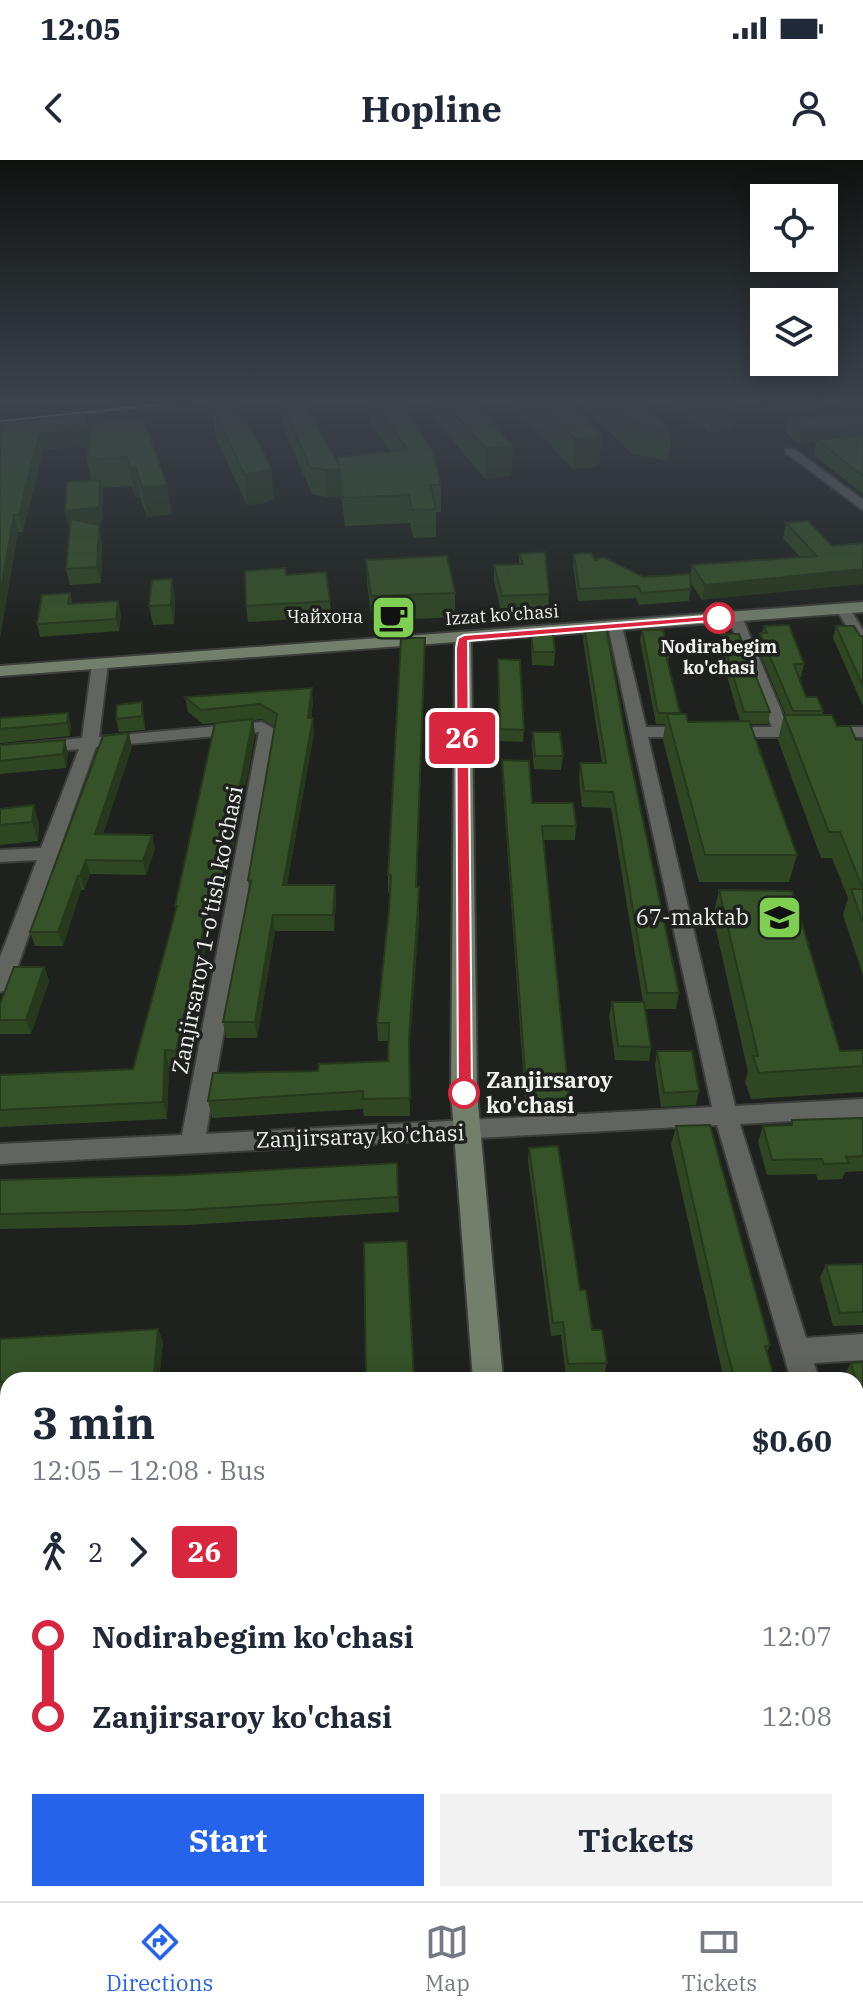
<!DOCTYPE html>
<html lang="en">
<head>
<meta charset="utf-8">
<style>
	:root { --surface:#fff; --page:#f2f2f3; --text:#1f2937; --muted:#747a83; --line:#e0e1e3; --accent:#2563eb }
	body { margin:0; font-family:"IBM Plex Serif",serif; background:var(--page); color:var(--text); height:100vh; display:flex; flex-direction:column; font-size:30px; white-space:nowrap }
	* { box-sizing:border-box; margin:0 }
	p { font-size:26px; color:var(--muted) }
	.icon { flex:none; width:44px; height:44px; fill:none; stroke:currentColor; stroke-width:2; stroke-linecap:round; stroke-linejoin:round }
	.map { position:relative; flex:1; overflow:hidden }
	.side { position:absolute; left:0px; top:1212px; width:864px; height:530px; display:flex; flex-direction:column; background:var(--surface); border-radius:24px 24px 0 0; box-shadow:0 4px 20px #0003 }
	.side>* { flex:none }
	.badge { padding:0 16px; border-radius:6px; font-size:28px; line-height:52px }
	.buttons { position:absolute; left:750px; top:24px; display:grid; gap:16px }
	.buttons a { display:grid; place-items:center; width:88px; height:88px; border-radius:0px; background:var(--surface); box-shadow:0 4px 20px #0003; font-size:40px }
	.map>.badge { position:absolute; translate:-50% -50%; box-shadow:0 0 0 4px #fff }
	.legs { display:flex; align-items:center; gap:12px; height:88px; padding:0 32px; font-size:26px }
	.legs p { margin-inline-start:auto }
	.headline { display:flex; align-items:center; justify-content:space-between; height:136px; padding:0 32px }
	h1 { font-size:44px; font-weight:700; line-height:60px }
	.cta { display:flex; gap:16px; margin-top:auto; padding:16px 32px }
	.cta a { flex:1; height:92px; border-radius:0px; background:var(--accent); color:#fff; font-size:32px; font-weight:700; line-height:92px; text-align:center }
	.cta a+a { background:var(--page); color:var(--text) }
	ul { padding:0 32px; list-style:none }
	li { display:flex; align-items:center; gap:28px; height:80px; font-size:30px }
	li i { display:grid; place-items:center; width:12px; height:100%; margin:0 10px; background:currentColor }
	li i::after { content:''; width:20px; height:20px; margin:-10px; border:6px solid; border-radius:50%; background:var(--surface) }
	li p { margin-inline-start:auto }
	li:first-child i { background:linear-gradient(#0000 50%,currentColor 0) }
	li:last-child i { background:linear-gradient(currentColor 50%,#0000 0) }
	.status { display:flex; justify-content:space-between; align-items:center; height:56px; padding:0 40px; background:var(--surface); direction:ltr }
	.status svg { height:22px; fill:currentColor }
	header { display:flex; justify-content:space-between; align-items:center; height:104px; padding:0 32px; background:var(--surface); font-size:36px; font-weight:700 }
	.menu { display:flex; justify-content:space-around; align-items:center; height:112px; border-top:2px solid var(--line); background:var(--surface); font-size:22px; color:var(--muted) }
	.menu a { display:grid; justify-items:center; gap:4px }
	.menu .current { color:var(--accent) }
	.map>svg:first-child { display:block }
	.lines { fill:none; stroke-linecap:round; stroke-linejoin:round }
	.street-casing { stroke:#3b3e3a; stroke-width:4 }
	.secondary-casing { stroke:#3b3e3a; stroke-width:4 }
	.street { fill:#61645f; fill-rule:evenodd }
	.secondary { fill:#72806b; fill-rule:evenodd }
	.rail { stroke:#b9bcb9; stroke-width:3 }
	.wall { fill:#2e4722 }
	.shaded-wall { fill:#26391c }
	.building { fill:#365228; stroke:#26391c; stroke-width:2 }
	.line-1 { fill:#d7263d; stroke:#fff; stroke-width:2 }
	.stop-1-dot { fill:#fff; stroke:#d7263d; stroke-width:4 }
	.labels { text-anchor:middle; stroke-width:7; stroke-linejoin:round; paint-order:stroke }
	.far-street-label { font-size:18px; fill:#eef1ee; stroke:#1e211d }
	.far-poi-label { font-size:18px; fill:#eef1ee; stroke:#1e211d; text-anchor:end }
	.far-stop-label { font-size:18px; font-weight:bold; fill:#eef1ee; stroke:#1e211d }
	.poi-label { font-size:22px; fill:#eef1ee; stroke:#1e211d; text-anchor:end }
	.street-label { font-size:22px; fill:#eef1ee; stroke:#1e211d }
	.stop-label { font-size:22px; font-weight:bold; fill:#eef1ee; stroke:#1e211d; text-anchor:start }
</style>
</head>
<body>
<div class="status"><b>12:05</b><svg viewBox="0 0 49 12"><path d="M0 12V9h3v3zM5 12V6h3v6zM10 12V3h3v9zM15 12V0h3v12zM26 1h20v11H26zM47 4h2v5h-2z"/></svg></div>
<header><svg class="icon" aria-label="back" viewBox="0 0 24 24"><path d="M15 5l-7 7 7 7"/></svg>Hopline<svg class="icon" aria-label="person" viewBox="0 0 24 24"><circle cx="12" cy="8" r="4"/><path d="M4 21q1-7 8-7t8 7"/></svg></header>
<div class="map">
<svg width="863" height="1741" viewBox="0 0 863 1741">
	<rect width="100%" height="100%" fill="#1e211d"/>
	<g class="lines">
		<defs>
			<path id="street" d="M786 289H794L863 340V350L786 293Z
				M843 445 848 446 863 470V487L858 485 836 449Z
				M735 453 742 457 788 567H863V577H648L735 946 863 939V957L740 964 806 1178 863 1174V1200L814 1203 819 1220H791L717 965 0 1004V984L182 975 259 572 96 587 11 825 7 830 0 832V797L37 700 0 702V690L41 688 79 589 0 596V586L82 578 92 504 100 499 108 504 99 577 262 562 276 570 206 974 712 947 608 466 615 462 622 466 646 567H772L728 457Z
				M0 1239H8V1267H0Z
				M856 1374 863 1377V1429L856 1426Z
				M84 1734H122V1741H84Z"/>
			<path id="secondary" d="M863 442V452L471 481 477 933 503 1220H473L451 933 455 482 0 516V506Z
				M520 1734H560L562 1741H520Z"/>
		</defs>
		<use href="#street" class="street-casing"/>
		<use href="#secondary" class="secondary-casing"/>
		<use href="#street" class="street"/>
		<use href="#secondary" class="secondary"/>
		<path class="rail" d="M0 262 200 240"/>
	</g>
	<path class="wall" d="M369 240H397L441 325V352H436V377L413 378 410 363 345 366 341 336 327 337 312 334 283 268 281 243 339 304 391 292 370 261Z
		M432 240H471L513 286 511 316 485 319 432 256Z
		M515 240H564L599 306 573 309 515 247Z
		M581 240H637L672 271 668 301 632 294 592 255 593 252Z
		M670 240H736L732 270 709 272Z
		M838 240H863V334L814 295 816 282 800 284 786 273 789 259 855 253Z
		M213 248 243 263 274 338 265 343 247 345 216 278Z
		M143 258 172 354 147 357 140 337H135L132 326 102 328 103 335 102 363 92 364 102 381 101 423 70 425 66 409 70 366 69 367 65 351 91 320 87 300 88 285 43 290 23 372H18L0 477V263L90 272Z
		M786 363 832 386 863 383 702 440 691 423 689 441 639 445 636 438 578 441 573 406 574 394 595 400 643 417 690 415 692 405 801 398 783 378Z
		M519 394 549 434 548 450 501 452 494 421V405L519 404Z
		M366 400 455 433V457L372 461 367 423Z
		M286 415 330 441 331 457 248 462 246 446Z
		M70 433 72 444 121 454 119 471 40 477 37 464Z
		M175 437 174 464 153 465 149 446Z
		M584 466 625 574 679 833 676 849H645L651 887 649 901 615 900 609 856 612 842H643L611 648 582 647 579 619 580 603H602L583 480Z
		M764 466 804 504 801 517H799L806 537 823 551 822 555 856 580H863V815L843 755 848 738 832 698H821L778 580 784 555H786L757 486 760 473H762Z
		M836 466 863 476V546L833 478Z
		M642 470 669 495 668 504 680 554 688 562 740 561 718 485 721 474 770 552 768 564H750L797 695 789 722H699L663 580 665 564H656L640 480Z
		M531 471 555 492 554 506 532 505 531 484Z
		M425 478 417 727 419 745 409 896 410 956H364L363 949 212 958 208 941 318 911 388 901V881H378L377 863 389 750 390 733H388V715Z
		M498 499 524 570 523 582 500 581Z
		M185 537 313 543 311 558 314 573 287 725H335L336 741 334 771H275L257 878H226L223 862 249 729 248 720 275 567 262 559 253 560 255 575 225 735H218L179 907H169L167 959 0 967V915L133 909 176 751 175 746 215 563 203 564 188 552Z
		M68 553 71 566 70 576 0 583V558Z
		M144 556 145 570 119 572 116 559Z
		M533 572 563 596 561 610 534 609 532 586Z
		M0 585 68 593 66 608 0 614Z
		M132 587 103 674 152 675 155 689 146 715 90 714 84 730H81L63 786H35L30 772Z
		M502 600 532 643 576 666 575 680H544L569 938 567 952 526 954 502 614Z
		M0 649 39 664 38 681 0 685Z
		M719 730 840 891 863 890V932L751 939 745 922 748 912 713 756Z
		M44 807 49 821 31 874H0V844Z
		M657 891 699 931 696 945 661 947 655 905Z
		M863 958V1011L845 1012 842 1019 818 1020 816 1014 767 1015 758 982 763 966 790 965 792 960Z
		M676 966 770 1185 767 1192 775 1220H724L671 985Z
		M529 988 580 1130 592 1170 607 1203 604 1215 566 1216 561 1175 551 1176 528 1001Z
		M397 1003 399 1052 188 1065 0 1069V1020L179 1015Z
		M863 1104V1165L833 1166 820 1118 826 1105Z
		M158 1169 163 1182 159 1220H8V1235H0V1179Z
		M863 1202V1269H859L856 1257V1220H845L844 1215 851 1203Z
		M8 1446V1539H0V1447Z
		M856 1509 863 1535V1741H851L849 1734H856Z
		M631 1734H696L697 1741H632Z"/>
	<path class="shaded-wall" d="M737 241 732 270 709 272 714 243Z
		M863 264V278L817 280 816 282 800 284 803 270Z
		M89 269 92 285 43 290 23 372 19 355 39 275Z
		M602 276 599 306 573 309 575 279Z
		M513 286 511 316 485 319 486 289Z
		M271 307 274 338 265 343 247 345 244 314Z
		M130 308H136L140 337H135Z
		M340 309 341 336 327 337 325 310Z
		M100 320 103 335 102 363 69 367 65 351Z
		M167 325 172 354 147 357 142 328Z
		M14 355 18 372 0 477V434Z
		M99 365 102 381 101 423 97 407Z
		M863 409V424L702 440 705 425Z
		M172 419 175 437 174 464 171 445Z
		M118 441 121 454 119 471 116 459Z
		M425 478V494L416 745V727Z
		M312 528 313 543 309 573 308 558Z
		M142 542 144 556 145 570 142 556Z
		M68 553 71 566 70 576 67 563Z
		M313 558 314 573 284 741 283 725Z
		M253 559 255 575 225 735 222 719Z
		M129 573 132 587 98 687 95 674Z
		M65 580 68 593 66 608 63 594Z
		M34 645 39 664 38 681 32 662Z
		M152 675 155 689 146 715 143 701Z
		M86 700 90 714 84 730 80 716Z
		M78 716 81 730 63 786 58 772Z
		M215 719 218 735 179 907 176 891Z
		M335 725 336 741 334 771 333 755Z
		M419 727V764L409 896 410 956 409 879Z
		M273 755 275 771 257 878 255 862Z
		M44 807 49 821 31 874 26 860Z
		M165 890 169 907 167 959 163 942Z
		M158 1169 163 1182 159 1220H156L154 1213Z
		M50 1734H59L58 1741H49Z
		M180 1734H187L186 1741H180Z"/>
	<path class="building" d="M372 240H397L433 291 441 325H430L436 349 412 350 409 335 343 338 340 309 325 310 310 307 281 243 303 241 339 305 338 297 408 290Z
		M443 240H471L513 286 486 289Z
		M537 240H564L602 276 575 279Z
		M610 240H637L672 271 636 264Z
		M710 240H736L737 241 714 243Z
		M234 246 243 263 248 262 271 307 262 312 244 314 213 248Z
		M863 252V264L803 270 789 259Z
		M85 254 89 269 39 275 19 355H14L0 434V263Z
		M143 258 167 325 142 328 136 308H130L127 297 87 300 91 262Z
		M863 275V316L817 280Z
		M100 320 99 347 65 351 67 322Z
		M71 359 99 365 97 407 66 409Z
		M808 361 832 386 863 383V409L705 425 692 405 817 396 786 363Z
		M545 392 549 434 502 436 494 405 523 404 519 394Z
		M591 393 595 400 603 397 643 417 690 414 691 429 641 433 638 426 579 429 574 394Z
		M447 396 455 433 371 436 366 400Z
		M285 408 286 415 326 412 330 441 246 446 245 411Z
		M172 419 171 445 149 446 152 420Z
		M70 433 68 444 118 441 116 459 37 464 42 435Z
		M789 465 804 504H794L806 537H817L823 551H793L760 473H767L764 466Z
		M584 466H606L625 574 679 833H647L613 632 584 631 580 603H606Z
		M836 466H854L860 476H863V526Z
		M642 470H663L669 495H666L680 553H658Z
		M531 471 553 472 555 492H533Z
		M721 474H739L770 552H744Z
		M401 478H425L416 727H419L418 746 409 879 410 938 363 939V931L208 941 213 913 318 911 319 904 388 901 389 863H377L389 750 391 715H388Z
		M498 499 520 500 524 570 500 569Z
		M312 528 308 558H313L283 725H335L333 755H273L255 862H223L251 721 248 720 277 554 260 544 201 550 185 537Z
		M142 542V556L116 559 117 545Z
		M68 553 67 563 0 569V558Z
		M667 554H686L688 562 749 561 797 695H705Z
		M784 555H832L837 566H850L856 580H863V729L840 672H829Z
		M253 559 222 719H215L176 891 165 890 163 942 0 950V915L133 909 177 746H175L215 563Z
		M533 572H560L563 596H535Z
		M129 573 95 674 152 675 143 701 86 700 80 716H78L58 772H30L103 576Z
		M65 580 63 594 0 601V585Z
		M502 600 529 601 532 643H573L576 666H542L569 938 527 940Z
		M34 645 32 662 0 665V649Z
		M851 729H863V763Z
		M719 730 792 731 840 891 863 890V906L759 913 753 896H758Z
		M14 807H44L26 860H0V844Z
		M612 842H644L651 887 618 886Z
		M657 891H692L699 931 664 933Z
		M863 958V996L846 997 849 1003 824 1004 822 999 772 1000 763 966 792 965V960Z
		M710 965 770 1185 765 1186 775 1220H735L726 1187 676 966Z
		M558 986 580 1130H586L592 1170H602L607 1203 568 1204 563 1162 553 1163 529 988Z
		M397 1003 398 1037 185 1050 0 1054V1020L179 1015Z
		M407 1081 414 1220H366L364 1083Z
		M863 1104V1152L840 1153 826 1105Z
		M158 1169 154 1213 36 1220H8V1222H0V1179Z
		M863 1202V1245L851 1203Z
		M8 1446V1528L0 1529V1447Z
		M856 1509 863 1535V1733L856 1706Z
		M8 1610V1734H50L49 1741H0V1658Z
		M116 1734H180V1741H116Z
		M374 1734H447V1741H374Z
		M637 1734H696L697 1741H638Z"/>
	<linearGradient id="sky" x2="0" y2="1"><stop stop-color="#101210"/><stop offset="0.5" stop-color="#3b434c"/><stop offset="1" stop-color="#3b434c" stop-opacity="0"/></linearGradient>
	<rect width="863" height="484" fill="url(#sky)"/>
	<path class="line-1" d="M719 455 722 456V460L468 481 472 933 464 940 458 938 456 488 458 478 464 475Z"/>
	<defs>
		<symbol id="cafe-square" viewBox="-11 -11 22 22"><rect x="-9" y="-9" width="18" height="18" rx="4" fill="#7fd052" stroke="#1e211d"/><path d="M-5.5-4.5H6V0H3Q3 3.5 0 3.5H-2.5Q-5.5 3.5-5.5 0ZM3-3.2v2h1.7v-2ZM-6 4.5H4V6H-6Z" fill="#111"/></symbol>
		<symbol id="school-square" viewBox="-11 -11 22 22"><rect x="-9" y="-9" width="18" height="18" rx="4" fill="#7fd052" stroke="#1e211d"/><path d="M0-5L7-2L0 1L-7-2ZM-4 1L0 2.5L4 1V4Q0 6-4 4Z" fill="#111"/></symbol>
	</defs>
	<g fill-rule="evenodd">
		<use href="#cafe-square" x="368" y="432" width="51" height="51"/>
		<use href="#school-square" x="754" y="732" width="51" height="51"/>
	</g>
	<g class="stop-1-dot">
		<circle cx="719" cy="458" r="14"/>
		<circle cx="464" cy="933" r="14"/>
	</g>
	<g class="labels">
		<g class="far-street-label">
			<text transform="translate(502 455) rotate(-4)" y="6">Izzat ko'chasi</text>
		</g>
		<g class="far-poi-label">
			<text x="363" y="463">Чайхона</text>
		</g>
		<g class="far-stop-label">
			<text x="719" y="493">Nodirabegim<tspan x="719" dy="21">ko'chasi</tspan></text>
		</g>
		<g class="poi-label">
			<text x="749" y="765">67-maktab</text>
		</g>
		<g class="street-label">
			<text transform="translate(207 770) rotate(-79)" y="8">Zanjirsaroy 1-o'tish ko'chasi</text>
			<text transform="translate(360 976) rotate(-2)" y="8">Zanjirsaray ko'chasi</text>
		</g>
		<g class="stop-label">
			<text x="486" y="928">Zanjirsaroy<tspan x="486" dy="25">ko'chasi</tspan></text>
		</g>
	</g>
</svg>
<div class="buttons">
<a><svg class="icon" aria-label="locate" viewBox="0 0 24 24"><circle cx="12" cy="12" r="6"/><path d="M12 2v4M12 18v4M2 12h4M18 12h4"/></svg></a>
<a><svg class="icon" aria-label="layers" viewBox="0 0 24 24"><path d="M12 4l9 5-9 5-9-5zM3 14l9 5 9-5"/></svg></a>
</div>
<b class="badge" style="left:462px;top:578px;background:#d7263d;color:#fff">26</b>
<section class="side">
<div class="headline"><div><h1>3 min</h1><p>12:05 – 12:08 · Bus</p></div><b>$0.60</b></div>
<div class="legs"><svg class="icon" aria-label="walk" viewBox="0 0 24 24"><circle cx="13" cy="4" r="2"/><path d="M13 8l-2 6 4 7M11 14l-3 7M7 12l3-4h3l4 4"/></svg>2<svg class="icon" aria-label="forward" viewBox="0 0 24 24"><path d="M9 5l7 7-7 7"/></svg><b class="badge" style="background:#d7263d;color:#fff">26</b></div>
<ul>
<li><i style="color:#d7263d"></i><b>Nodirabegim ko'chasi</b><p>12:07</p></li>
<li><i style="color:#d7263d"></i><b>Zanjirsaroy ko'chasi</b><p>12:08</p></li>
</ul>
<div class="cta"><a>Start</a><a>Tickets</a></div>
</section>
</div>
<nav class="menu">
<a class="current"><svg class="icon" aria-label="directions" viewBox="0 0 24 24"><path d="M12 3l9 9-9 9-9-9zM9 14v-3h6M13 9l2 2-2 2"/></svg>Directions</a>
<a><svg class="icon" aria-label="map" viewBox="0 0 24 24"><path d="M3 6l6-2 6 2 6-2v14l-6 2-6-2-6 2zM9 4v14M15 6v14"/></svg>Map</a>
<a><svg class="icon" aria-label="tickets" viewBox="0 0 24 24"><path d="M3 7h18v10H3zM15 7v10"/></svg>Tickets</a>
</nav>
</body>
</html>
